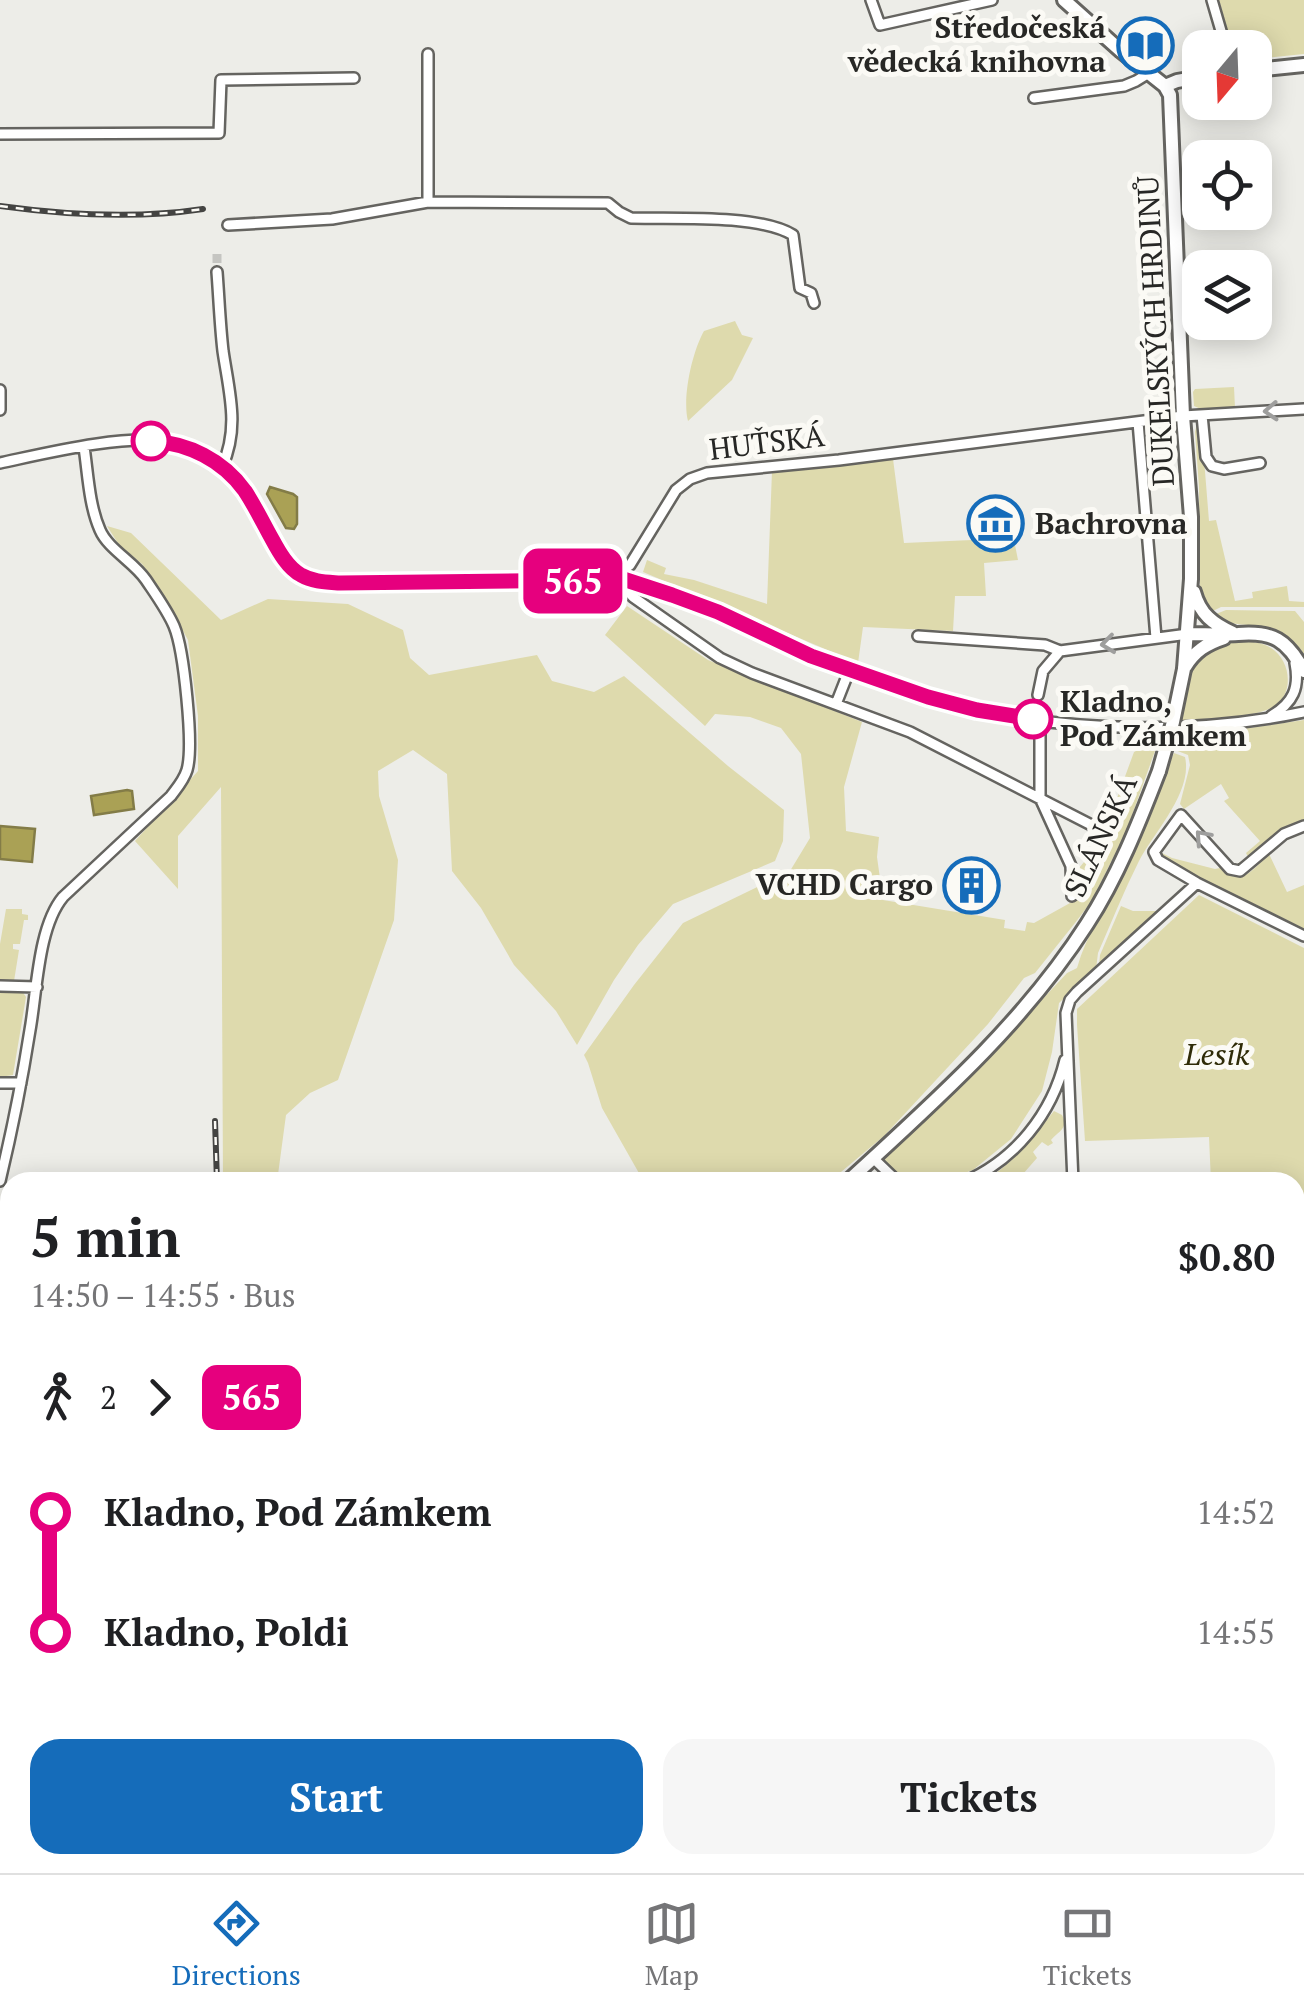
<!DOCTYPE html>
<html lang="en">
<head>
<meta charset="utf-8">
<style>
	:root { --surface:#fff; --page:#f6f6f6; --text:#202124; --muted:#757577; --line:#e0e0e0; --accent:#156cba }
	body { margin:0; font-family:"PT Serif",serif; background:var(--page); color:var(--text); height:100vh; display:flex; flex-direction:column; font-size:38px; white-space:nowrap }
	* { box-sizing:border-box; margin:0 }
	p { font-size:32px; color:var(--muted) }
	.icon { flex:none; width:55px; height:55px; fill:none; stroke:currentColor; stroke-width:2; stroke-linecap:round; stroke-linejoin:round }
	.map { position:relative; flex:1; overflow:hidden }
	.panel { position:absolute; left:0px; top:1172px; width:1305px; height:702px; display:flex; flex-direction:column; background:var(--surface); border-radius:30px 30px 0 0; box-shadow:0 5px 25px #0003 }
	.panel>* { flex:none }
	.badge { padding:0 20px; border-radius:15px; font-size:35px; line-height:65px }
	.needle { width:65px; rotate:199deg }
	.buttons { position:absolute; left:1182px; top:30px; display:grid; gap:20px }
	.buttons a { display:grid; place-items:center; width:90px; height:90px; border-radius:20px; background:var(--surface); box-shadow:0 5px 25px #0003; font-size:50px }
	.map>.badge { position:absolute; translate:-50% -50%; box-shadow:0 0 0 5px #fff }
	.legs { display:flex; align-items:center; gap:15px; height:110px; padding:0 30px; font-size:32px }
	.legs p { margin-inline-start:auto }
	.overview { display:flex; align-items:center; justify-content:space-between; height:170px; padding:0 30px }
	h1 { font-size:55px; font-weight:700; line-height:75px }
	.primary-button { display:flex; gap:20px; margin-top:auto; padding:20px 30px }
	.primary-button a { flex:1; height:115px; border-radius:30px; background:var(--accent); color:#fff; font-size:40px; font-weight:700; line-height:115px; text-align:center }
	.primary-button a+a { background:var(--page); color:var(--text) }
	ul { padding:0 30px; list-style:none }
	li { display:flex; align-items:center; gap:35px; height:120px; font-size:38px }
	li i { display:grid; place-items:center; width:15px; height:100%; margin:0 12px; background:currentColor }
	li i::after { content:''; width:25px; height:25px; margin:-12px; border:8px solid; border-radius:50%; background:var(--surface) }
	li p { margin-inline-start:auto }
	li:first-child i { background:linear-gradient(#0000 50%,currentColor 0) }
	li:last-child i { background:linear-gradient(currentColor 50%,#0000 0) }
	.menu { display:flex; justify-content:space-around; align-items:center; height:140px; border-top:2px solid var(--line); background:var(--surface); font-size:28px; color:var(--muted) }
	.menu a { display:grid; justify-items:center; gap:5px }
	.menu .selected { color:var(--accent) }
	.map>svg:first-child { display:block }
	.green { fill:#dedaad }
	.water { fill:#aaa155; stroke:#837c47; stroke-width:2.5 }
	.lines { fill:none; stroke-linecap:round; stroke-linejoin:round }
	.street-tunnel { stroke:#c5c5c1; stroke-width:9; stroke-dasharray:9 4.5; stroke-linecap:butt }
	.street-casing { stroke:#656460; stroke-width:14 }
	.secondary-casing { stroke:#656460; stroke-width:18 }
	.street { stroke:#fff; stroke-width:9 }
	.secondary { stroke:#fff; stroke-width:12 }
	.rail-casing { stroke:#444442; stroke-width:6 }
	.rail { stroke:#fbfaf5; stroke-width:2.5; stroke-dasharray:8; stroke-linecap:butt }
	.secondary-bridge-casing { stroke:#656460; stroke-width:18; stroke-linecap:butt }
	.secondary-bridge { stroke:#fff; stroke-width:12 }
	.oneway { stroke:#9e9e9d }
	.line-1-casing { stroke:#fff; stroke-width:22 }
	.line-1 { stroke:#e6007e; stroke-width:15 }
	.stop-1-dot { fill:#fff; stroke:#e6007e; stroke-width:5 }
	.labels { text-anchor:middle; stroke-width:10; stroke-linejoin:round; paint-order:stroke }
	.poi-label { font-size:30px; font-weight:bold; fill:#272725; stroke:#fbfaf5; text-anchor:end }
	.street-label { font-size:30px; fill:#272725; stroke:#fbfaf5 }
	.stop-label { font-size:30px; font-weight:bold; fill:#272725; stroke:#fbfaf5; text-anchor:start }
	.park-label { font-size:30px; font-style:italic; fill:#2f2b08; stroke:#fbfaf5 }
</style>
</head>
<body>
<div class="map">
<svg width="1304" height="1873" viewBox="0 0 1304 1873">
	<rect width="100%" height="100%" fill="#edede8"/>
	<path class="green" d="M1219 0H1304V54L1255 59V48L1232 47Z
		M735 321 742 335 753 338 732 380 688 421C682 398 692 352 704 331Z
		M1234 387 1235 408 1203 410 1194 406 1193 392 1195 389Z
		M1201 422 1209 521 1216 520 1235 601 1253 598 1252 592 1287 586 1289 601 1304 602V607H1221L1209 613 1202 601 1200 590 1199 487 1195 432 1197 423Z
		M893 459 904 543 972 540 982 550 1015 545 1018 560 984 563 986 596H955L953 631 863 627 858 663 643 572 647 560 666 568 664 574 694 580 767 604 772 471Z
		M107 526 131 533 221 620 268 599 348 604 403 630 410 658 429 675 537 655 552 681 594 692 624 676 728 766 784 810 783 841 775 861 673 904 638 945 614 980 577 1045 556 1011 514 965 481 908 452 871 447 774 413 750 378 771 379 796 398 860 394 920 338 1080 310 1093 286 1115 277 1182H223L221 787 178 836V889L135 841 198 771V716L188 640 159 588 142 564 119 545Z
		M627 606 708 660 862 722 844 787 846 831 879 837 877 857 883 900 1005 920 1004 928 1025 931 1027 922 1034 923 1070 903 1079 868 1101 842 1134 752 1146 746 1155 751 1126 832 1091 902 1075 923 1035 973 1024 978 988 1024 884 1136 829 1182H644L602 1108 588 1063 584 1055 634 985 683 923 790 871 810 838 801 754 781 728 750 717 715 714 705 726 605 635Z
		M1226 610 1295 611 1304 622V654C1270 610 1253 636 1211 616Z
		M1240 640C1250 642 1262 642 1271 648 1291 660 1295 695 1273 707 1252 719 1204 718 1179 721 1189 674 1186 650 1240 640Z
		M1304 720V823L1242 864H1237L1248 857 1246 853 1260 841 1224 801 1229 798 1221 784 1184 809 1180 804 1190 765 1188 755 1175 750 1180 732 1235 730Z
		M1174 753 1185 757C1193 792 1154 832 1139 861 1124 891 1111 923 1098 953L1096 969 1059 1003 1052 1052 1042 1091 1011 1139 973 1170 939 1182H904L883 1160 889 1151 963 1084 1067 973 1077 968C1086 935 1106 907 1121 876 1142 836 1156 794 1174 753Z
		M1160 852 1172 858 1215 869 1220 868C1242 888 1253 869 1269 854L1287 892 1304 885V931L1227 893 1162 857Z
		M1199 895 1304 948V1412H1295V1182H1211L1209 1137 1085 1141 1077 1025V1009Z
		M1121 906 1133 911H1160L1099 966 1100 955Z
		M6 909H22V914L28 915V920H24L20 944H13V949L19 950 14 981 0 980V944Z
		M0 990 22 991 26 997 13 1075 0 1077Z
		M1054 1111 1062 1115C1069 1128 1059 1131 1051 1140L1053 1143 1048 1146 1042 1142 1033 1152 1037 1158 1016 1182H994L993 1175C1019 1157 1035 1134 1054 1111Z
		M10 1681V1801L0 1806V1686Z"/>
	<path class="water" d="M270 487 293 494 297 497V524L294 529 286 528 267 494Z
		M127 790 132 791 134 809 94 815 91 796Z
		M0 826 35 829 32 862 0 859Z"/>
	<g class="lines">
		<path class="street-tunnel" d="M217 254V272"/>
		<defs>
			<path id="street" d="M871 0 880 25 992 0
				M1212 0 1226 48
				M1034 98 1124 86 1136 81 1149 73
				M0 134 219 133 221 80 354 78
				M428 202V54
				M228 225 332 219 428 202 608 203 619 212 631 218C673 219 759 214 793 235L800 288 811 293 814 303
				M217 272C219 298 220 325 223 351 229 392 240 427 222 467
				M0 390V410
				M1202 415 1206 457 1212 466 1224 469 1260 463
				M1138 422 1156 638
				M0 463C47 453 123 434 169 442 227 453 246 495 272 540 280 553 288 568 302 575 313 582 327 582 339 583L595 580 614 576 630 565 676 490 690 479 707 473 839 460 1183 416 1304 409
				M614 576C648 587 682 597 715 611 760 629 802 653 847 670 890 686 934 702 978 711 1084 732 1198 734 1304 712
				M616 578 633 597 720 658 752 673 910 732 1103 831
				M918 636 1045 645 1060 651
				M1038 695 1043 671 1060 651 1188 634
				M836 704 849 671
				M1271 716C1293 703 1300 688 1295 663
				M1040 720V798L1071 866 1072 896
				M1304 826 1284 834 1240 871 1230 869 1181 815 1154 852 1158 860 1197 883 1304 936
				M0 986 37 987
				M0 1083H21
				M873 1158 898 1182
				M0 1181C12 1131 22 1081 30 1030 37 991 38 927 63 897L171 796C177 788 184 780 187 770 194 746 184 650 174 626 167 610 156 595 146 580 134 562 108 549 100 530 89 505 88 474 84 447
				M964 1182C1015 1160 1052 1114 1065 1060
				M1073 1182 1066 1013 1070 1000 1077 992 1197 883"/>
			<path id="secondary" d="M1064 0 1121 51 1165 86 1170 95 1183 416 1191 517V579L1184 669
				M1255 70 1304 65
				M1165 86 1177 81 1200 77
				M1194 592C1200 614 1213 624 1233 633
				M1188 634C1205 634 1222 635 1238 634 1273 631 1287 640 1304 671
				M1185 667C1195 651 1206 644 1224 638
				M847 1182C933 1103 1023 1024 1087 924 1117 878 1139 823 1159 771
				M253 1873 270 1865"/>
		</defs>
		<use href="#street" class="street-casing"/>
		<use href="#secondary" class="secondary-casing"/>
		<use href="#street" class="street"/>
		<use href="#secondary" class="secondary"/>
		<defs>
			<path id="rail" d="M0 206C66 215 137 219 203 209
				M215 1121 217 1182
				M1295 1418H1304
				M0 1678 10 1674
				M0 1812 10 1807"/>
		</defs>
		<use href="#rail" class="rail-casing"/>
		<use href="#rail" class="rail"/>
		<defs>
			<path id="secondary-bridge" d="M1159 771 1173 722 1184 669"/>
		</defs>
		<use href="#secondary-bridge" class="secondary-bridge-casing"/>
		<use href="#secondary-bridge" class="secondary-bridge"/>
	</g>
	<defs><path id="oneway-chevron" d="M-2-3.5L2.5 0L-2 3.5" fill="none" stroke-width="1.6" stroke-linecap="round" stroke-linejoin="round" transform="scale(2.5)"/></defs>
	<g class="oneway">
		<use href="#oneway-chevron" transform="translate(1271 411) rotate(177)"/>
		<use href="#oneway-chevron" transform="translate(1108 644) rotate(173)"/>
		<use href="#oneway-chevron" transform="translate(1202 837) rotate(-132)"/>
	</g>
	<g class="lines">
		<defs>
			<path id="line-1" d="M151 441C188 443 223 460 245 491 255 506 263 523 272 539 279 552 288 568 301 575 313 582 327 582 340 583L595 580 614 576 672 595 718 612 811 656 928 697 977 710 1033 719"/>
		</defs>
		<use href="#line-1" class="line-1-casing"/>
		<use href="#line-1" class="line-1"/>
	</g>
	<defs>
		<symbol id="library-ring" viewBox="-11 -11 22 22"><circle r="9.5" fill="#fbfaf5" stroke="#156cba" stroke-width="1.5"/><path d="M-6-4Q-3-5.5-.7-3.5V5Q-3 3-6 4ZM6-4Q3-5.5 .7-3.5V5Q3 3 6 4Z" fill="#156cba"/></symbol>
		<symbol id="museum-ring" viewBox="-11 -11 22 22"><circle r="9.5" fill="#fbfaf5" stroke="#156cba" stroke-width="1.5"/><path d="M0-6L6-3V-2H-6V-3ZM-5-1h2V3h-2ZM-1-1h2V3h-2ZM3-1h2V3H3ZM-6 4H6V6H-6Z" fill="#156cba"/></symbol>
		<symbol id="building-ring" viewBox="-11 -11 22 22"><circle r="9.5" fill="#fbfaf5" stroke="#156cba" stroke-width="1.5"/><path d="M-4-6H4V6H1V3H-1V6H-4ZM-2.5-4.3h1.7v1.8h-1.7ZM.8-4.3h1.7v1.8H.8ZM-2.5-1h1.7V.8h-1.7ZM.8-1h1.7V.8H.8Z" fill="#156cba"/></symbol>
	</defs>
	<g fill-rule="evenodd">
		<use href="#library-ring" x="1114" y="14" width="63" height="63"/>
		<use href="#museum-ring" x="964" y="492" width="63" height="63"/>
		<use href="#building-ring" x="940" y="854" width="63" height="63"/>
	</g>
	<g class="stop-1-dot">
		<circle cx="151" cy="441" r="18"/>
		<circle cx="1033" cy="719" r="18"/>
	</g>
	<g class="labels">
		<g class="poi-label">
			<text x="1106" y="38">Středočeská<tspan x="1106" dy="34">vědecká knihovna</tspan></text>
			<text x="1035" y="534" text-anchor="start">Bachrovna</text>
			<text x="933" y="895">VCHD Cargo</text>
		</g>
		<g class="street-label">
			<text transform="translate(1156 331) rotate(-93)" y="10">DUKELSKÝCH HRDINŮ</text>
			<text transform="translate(767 443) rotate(-7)" y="10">HUŤSKÁ</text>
			<text transform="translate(1101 836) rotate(-65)" y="10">SLÁNSKÁ</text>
		</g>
		<g class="stop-label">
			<text x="1060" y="712">Kladno,<tspan x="1060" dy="34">Pod Zámkem</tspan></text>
		</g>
		<g class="park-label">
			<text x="1217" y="1065">Lesík</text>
		</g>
	</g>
</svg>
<div class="buttons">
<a><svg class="needle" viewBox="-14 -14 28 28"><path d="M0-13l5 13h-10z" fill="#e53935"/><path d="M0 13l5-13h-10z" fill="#757577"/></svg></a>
<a><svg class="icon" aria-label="locate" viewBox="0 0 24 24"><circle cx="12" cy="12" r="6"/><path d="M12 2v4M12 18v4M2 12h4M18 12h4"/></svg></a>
<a><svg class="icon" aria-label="layers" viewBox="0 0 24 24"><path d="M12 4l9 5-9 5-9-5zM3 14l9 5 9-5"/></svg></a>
</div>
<b class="badge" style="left:573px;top:581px;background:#e6007e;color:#fff">565</b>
<section class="panel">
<div class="overview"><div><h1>5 min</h1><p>14:50 – 14:55 · Bus</p></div><b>$0.80</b></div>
<div class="legs"><svg class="icon" aria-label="walk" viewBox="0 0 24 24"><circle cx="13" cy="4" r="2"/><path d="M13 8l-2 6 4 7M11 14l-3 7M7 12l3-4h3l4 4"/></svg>2<svg class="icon" aria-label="forward" viewBox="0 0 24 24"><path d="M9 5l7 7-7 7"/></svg><b class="badge" style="background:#e6007e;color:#fff">565</b></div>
<ul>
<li><i style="color:#e6007e"></i><b>Kladno, Pod Zámkem</b><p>14:52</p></li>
<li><i style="color:#e6007e"></i><b>Kladno, Poldi</b><p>14:55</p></li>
</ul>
<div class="primary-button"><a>Start</a><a>Tickets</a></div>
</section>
</div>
<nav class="menu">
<a class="selected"><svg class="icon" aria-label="directions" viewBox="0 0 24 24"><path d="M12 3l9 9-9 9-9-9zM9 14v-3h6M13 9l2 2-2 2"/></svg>Directions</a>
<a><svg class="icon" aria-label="map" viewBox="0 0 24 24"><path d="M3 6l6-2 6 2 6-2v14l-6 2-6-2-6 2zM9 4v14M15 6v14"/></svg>Map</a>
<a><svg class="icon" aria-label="tickets" viewBox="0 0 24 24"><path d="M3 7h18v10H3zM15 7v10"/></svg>Tickets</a>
</nav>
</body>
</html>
